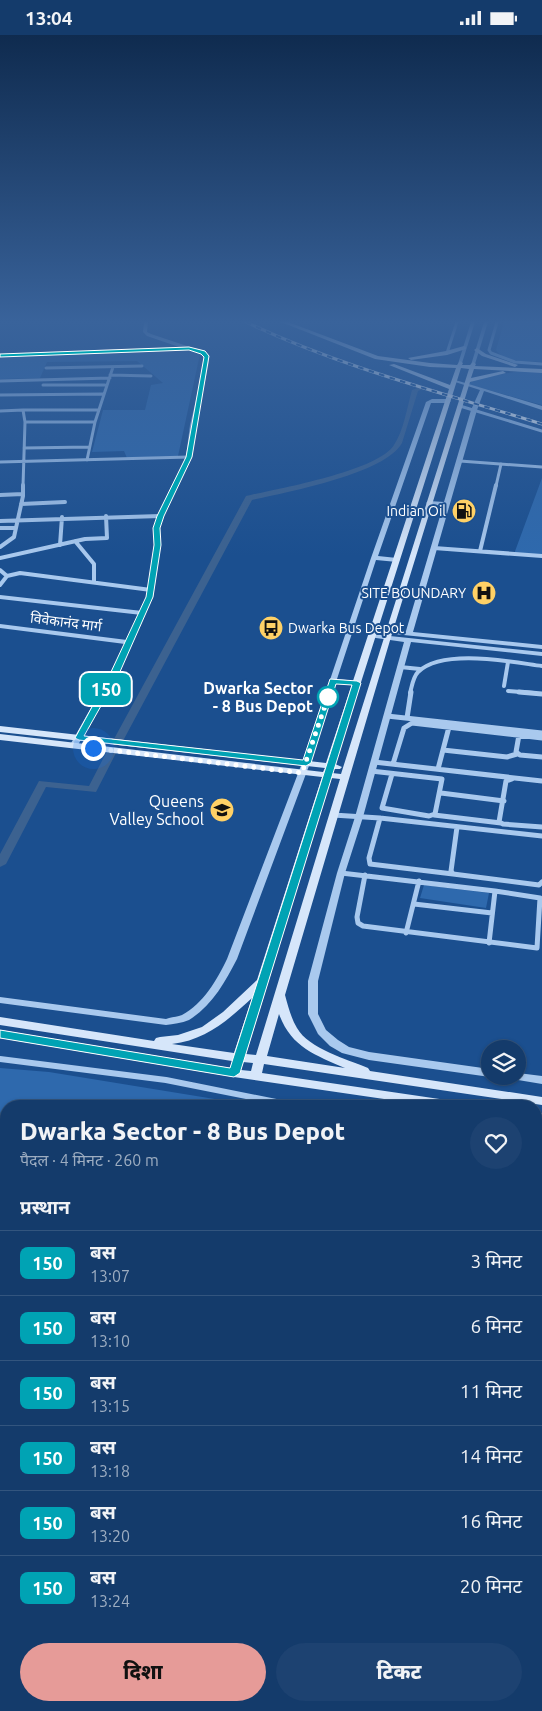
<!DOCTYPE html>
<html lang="hi">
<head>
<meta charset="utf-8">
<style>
	:root { --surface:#143b6b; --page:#1d4271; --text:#f1f3f6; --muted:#9dadc1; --line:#33557e; --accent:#e69b98 }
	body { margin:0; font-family:Ubuntu,"Noto Sans Devanagari",sans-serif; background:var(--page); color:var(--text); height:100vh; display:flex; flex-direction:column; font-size:19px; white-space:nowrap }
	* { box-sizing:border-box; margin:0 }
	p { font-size:16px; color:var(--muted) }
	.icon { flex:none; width:28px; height:28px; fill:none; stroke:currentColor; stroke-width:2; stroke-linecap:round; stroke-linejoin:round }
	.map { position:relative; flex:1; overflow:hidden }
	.sheet { position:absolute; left:0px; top:1065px; width:542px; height:611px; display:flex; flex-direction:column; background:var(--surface); border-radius:20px 20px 0 0; box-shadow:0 1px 4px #0004,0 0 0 1px var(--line) }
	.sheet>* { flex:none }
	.badge { padding:0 10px; border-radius:8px; font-size:18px; line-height:32px }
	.controls { position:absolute; left:481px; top:1005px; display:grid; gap:10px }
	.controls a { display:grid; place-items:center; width:45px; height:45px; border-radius:50%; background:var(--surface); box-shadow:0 1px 4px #0004,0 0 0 1px var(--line); font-size:25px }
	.you { position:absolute; width:25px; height:25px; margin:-12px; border:4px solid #fff; border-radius:50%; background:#1a73e8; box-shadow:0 0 0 8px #1a73e833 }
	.map>.badge { position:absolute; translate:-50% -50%; box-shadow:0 0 0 2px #fff }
	h2 { padding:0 20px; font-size:19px; line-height:45px }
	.round { display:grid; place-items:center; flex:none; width:52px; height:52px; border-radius:26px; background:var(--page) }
	.headline { display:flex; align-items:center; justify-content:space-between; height:85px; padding:0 20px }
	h1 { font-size:24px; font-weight:800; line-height:38px }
	.primary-button { display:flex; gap:10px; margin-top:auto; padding:10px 20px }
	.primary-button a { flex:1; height:58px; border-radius:30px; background:var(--accent); color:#111; font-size:20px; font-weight:800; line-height:58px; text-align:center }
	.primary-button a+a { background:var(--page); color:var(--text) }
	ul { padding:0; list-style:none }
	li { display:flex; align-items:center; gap:15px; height:65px; padding:0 20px; border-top:1px solid var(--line) }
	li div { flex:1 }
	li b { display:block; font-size:19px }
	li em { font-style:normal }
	li .badge { min-width:55px; font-weight:700; text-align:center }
	.status { display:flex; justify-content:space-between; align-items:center; height:35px; padding:0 25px; background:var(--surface); direction:ltr }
	.status svg { height:14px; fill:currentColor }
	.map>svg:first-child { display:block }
	.green { fill:#2e69ad }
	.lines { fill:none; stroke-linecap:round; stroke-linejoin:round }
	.canal { fill:#3c6290; fill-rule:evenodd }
	.minor-far4 { stroke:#a9c9ee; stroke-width:3 }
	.minor-far3 { stroke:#a9c9ee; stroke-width:4 }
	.minor-far2 { stroke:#a9c9ee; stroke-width:5 }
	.minor-far1 { stroke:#a9c9ee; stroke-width:6 }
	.minor { stroke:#a9c9ee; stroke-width:8 }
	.tertiary { fill:#a9c9ee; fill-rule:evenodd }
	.secondary { fill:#d6e6fa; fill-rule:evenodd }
	.rail-casing { stroke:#fff; stroke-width:3 }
	.rail { stroke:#1b4f8f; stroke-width:2; stroke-dasharray:5.5; stroke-linecap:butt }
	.line { fill:#00a3b4; stroke:#fff }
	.walk { stroke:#fff; stroke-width:5; stroke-dasharray:0 9 }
	.stop-dot { fill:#fff; stroke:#00a3b4; stroke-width:2.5 }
	.labels { text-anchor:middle; stroke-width:4; stroke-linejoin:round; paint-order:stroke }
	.far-poi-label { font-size:14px; fill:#fff; stroke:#1b4f8f; text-anchor:end }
	.far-street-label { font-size:14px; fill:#fff; stroke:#1b4f8f }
	.stop-label { font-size:16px; font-weight:bold; fill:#fff; stroke:#1b4f8f; text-anchor:end }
	.poi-label { font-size:16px; fill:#fff; stroke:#1b4f8f; text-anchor:end }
</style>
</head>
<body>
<div class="status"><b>13:04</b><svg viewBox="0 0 49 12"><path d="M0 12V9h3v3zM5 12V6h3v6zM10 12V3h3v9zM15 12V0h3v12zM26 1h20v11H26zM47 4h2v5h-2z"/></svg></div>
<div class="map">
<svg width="542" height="1676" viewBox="0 0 542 1676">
	<rect width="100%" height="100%" fill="#1b4f8f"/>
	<path class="green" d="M504 287H542V327C529 326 504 328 496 315Z
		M191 316 200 319 178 421 127 423 124 416 92 417 103 375H145L151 350 163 348 137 326 47 327 40 343 0 344V322Z
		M526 335 542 336V370L467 349 479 343Z
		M542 443V521L514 519Z
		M424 850 489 858 486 873 420 863Z
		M0 1033 49 1037 258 1071H6V1180L0 1179Z
		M0 1183 6 1184V1366L0 1348Z"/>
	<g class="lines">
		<path class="canal" d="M420 352 423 354 418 356 402 408C385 439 287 457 252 465L124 704 123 706H115L114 704 246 461C277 454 378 436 394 410 404 395 407 372 412 355Z
			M111 715 116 718 96 757 46 752 6 829 0 832V819L39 746 89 751 106 718Z"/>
		<path class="minor-far4" d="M497 287 489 315 491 318 515 327 542 329
			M447 318 457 287
			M46 333 142 331
			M110 340 151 341
			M0 346 110 343
			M43 350H105
			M0 360 103 359
			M460 371 542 396
			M23 375H98
			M0 376 23 375 25 387 23 451
			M25 387H95
			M24 413 89 412
			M87 425 95 387 113 332
			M460 426 542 432
			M0 427 189 422
			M496 451 501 429"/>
		<path class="minor-far3" d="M0 460 23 459
			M21 469 65 467
			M0 486 160 481
			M0 493H16
			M75 506 94 529V547
			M60 510 62 482
			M0 512 14 502 23 461V450
			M434 513 542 521
			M480 516 496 450
			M0 523 85 504 107 503 106 481
			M0 535 7 541
			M0 550 7 541 20 538 151 555
			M0 562 142 578
			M400 632 420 634
			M504 651 508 627
			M508 656 534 658
			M410 658C412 651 413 642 418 637 443 613 511 627 542 631"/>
		<path class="minor-far2" d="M519 657 542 659
			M387 681 542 698
			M407 683 411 657
			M519 700 516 717 520 720 542 722
			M443 715 507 722 517 719
			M374 727 542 746
			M393 729 404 693 412 688 542 703
			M438 734 449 692
			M371 736 442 744 435 779 429 781 382 773 392 739
			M512 744 506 746 499 787 503 789 542 792
			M441 758 504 766
			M333 780 380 783 542 801
			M434 780 501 788
			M380 783 369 823 370 829 453 839
			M457 792 451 836 453 839 539 850 542 847
			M341 838 495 856 489 908
			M365 840 357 882 358 888 363 891 537 913 540 863 495 856
			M414 869 492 878
			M406 898 419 846"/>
		<path class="minor-far1" d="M0 1024 166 1045 276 1067
			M275 1071 276 1067 306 1071
			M536 1107H542
			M536 1181 542 1178
			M536 1230 542 1231"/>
		<path class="minor" d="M536 1284 542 1285
			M536 1365 542 1366
			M536 1383 542 1384
			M0 1403 6 1423
			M536 1450 542 1447
			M536 1461 542 1459
			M536 1627 542 1637
			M536 1648 542 1659
			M83 1670 85 1676
			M165 1670 168 1676
			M284 1670 286 1676
			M293 1670 295 1676
			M414 1670 416 1676
			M429 1670 432 1676"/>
		<path class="tertiary" d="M144 287H148L147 297 151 299 205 317 208 321 209 327 196 390 192 422 163 481 160 493V510L153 562 118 639 78 710 74 712 70 710 110 639 125 609 0 593V589L127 605 147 562 154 510V493L157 481 186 422 190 390 205 327C203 317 195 317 186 314L184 315 0 322V320L182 313 147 301 143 297Z
			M471 287H475L462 328 458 329Z
			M484 287H488L475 329 471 330Z
			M452 344 542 371V375L484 356 477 375 413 597 542 610V614L374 597 371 595 374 593 406 596 443 471 429 470 426 468 429 466 444 467 471 375 480 355 452 346Z
			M432 364H448L451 366 448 368H431L378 521 397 523 400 525 397 527 376 525 337 644 357 646 361 648 357 650 336 648 310 728 237 924C225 947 212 971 189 985 182 988 173 989 166 990L0 968V962L166 984C171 982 177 982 182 980 203 969 217 945 227 924L302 728 371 523 426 367Z
			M371 599 542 617V621L411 607 363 782 345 838 318 946V979L326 995 338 1005 349 1012 369 1017 490 1034V1041H492L490 1042 369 1025 342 1018 330 1011 318 999 308 979V946L337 838 355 782 404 607 369 602V600Z
			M518 1038 542 1041V1049L512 1044 511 1041H518Z"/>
		<path class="secondary" d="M281 287H288L378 321 430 328 457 330 460 326 463 328 462 330H470L473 327 476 329 475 331 542 334V338L474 334 471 343 503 336 506 338 470 347 391 602 285 960C288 971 291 983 297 993 309 1014 347 1024 368 1033L370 1036 542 1062V1070L264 1029 262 1038 460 1067 464 1068 466 1071H432L234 1042 0 1003V995L230 1033 232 1026 0 990V982L154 1006 156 1003 160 1002 178 1000 202 992 223 977 257 945 322 742 0 705V699L323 737 325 733 0 697V691L326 728 449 354 389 330 394 329 450 350 456 333 430 332 375 324ZM461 333 469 334 341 739 332 738 333 734H340L342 732 335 729ZM331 743 340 744 256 1020 246 1019ZM252 963 234 1018 172 1009C206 1005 228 985 252 963ZM279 979C291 1012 315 1020 345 1033L267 1021ZM243 1027 253 1028 251 1036 241 1035Z
			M464 311 466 312V314L447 320 411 325 408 323 446 316Z
			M477 313 486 319 518 330 515 332 482 321 474 315Z
			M536 1078H542V1088L536 1087Z"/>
		<defs>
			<path id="rail" d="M246 287C340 332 443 358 542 389"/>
		</defs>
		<use href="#rail" class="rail-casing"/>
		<use href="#rail" class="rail"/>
	</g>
	<linearGradient id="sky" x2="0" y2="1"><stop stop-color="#0f2b4f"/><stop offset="0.55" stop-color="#39639b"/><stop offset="1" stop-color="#39639b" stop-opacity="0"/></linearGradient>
	<rect width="542" height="521" fill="url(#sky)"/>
	<path class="line" d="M189 312 205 316 209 321 192 422 164 481 160 493 161 510 153 562 119 639 84 701 303 725 330 644 357 646 361 648 240 1038 234 1042 0 1003V995L230 1033 352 650 336 649 311 728 306 731 79 705 75 703 110 639 146 562 154 510 153 493 157 481 186 422 204 322 201 319 189 315 0 322V319Z"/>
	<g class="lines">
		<path class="walk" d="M93 713 302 738 328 662"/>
	</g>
	<defs>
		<symbol id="fuel-disc" viewBox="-11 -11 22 22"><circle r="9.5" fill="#ffd166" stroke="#1b4f8f"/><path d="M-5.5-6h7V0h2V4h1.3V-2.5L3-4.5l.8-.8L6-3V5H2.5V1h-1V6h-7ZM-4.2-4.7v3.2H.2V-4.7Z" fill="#111"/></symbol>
		<symbol id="hospital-disc" viewBox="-11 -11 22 22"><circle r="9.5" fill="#ffd166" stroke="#1b4f8f"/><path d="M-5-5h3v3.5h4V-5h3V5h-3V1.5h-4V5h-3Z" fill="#111"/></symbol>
		<symbol id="bus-disc" viewBox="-11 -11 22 22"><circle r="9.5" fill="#ffd166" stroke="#1b4f8f"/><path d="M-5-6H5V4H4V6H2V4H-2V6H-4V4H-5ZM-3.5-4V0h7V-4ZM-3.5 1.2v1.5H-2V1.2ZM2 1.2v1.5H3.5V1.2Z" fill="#111"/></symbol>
		<symbol id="school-disc" viewBox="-11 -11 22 22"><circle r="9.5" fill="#ffd166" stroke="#1b4f8f"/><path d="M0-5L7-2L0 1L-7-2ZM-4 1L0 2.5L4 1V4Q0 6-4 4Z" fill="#111"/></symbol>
	</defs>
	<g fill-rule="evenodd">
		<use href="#fuel-disc" x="450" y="462" width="28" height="28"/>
		<use href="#hospital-disc" x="470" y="544" width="28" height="28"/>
		<use href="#bus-disc" x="257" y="579" width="28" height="28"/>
		<use href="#school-disc" x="208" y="761" width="28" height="28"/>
	</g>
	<circle class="stop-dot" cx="328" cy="662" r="10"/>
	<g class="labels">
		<g class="far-poi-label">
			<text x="446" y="481">Indian Oil</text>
			<text x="466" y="563">SITE BOUNDARY</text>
			<text x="288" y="598" text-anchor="start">Dwarka Bus Depot</text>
		</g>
		<g class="far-street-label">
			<text transform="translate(66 587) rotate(7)" y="5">विवेकानंद मार्ग</text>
		</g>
		<g class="stop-label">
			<text x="313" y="659">Dwarka Sector<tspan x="313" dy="18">- 8 Bus Depot</tspan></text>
		</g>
		<g class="poi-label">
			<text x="204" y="772">Queens<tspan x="204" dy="18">Valley School</tspan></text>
		</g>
	</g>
</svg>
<div class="controls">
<a><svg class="icon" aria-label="layers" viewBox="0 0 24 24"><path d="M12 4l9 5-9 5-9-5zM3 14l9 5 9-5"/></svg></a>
</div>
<div class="you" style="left:93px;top:713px"></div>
<b class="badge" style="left:106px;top:654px;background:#00a3b4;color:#fff">150</b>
<section class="sheet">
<div class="headline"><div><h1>Dwarka Sector - 8 Bus Depot</h1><p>पैदल · 4 मिनट · 260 m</p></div><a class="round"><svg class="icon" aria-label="heart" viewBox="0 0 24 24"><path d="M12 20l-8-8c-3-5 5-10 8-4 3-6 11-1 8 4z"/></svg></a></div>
<h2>प्रस्थान</h2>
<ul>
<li><span class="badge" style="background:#00a3b4;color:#fff">150</span><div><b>बस</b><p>13:07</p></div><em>3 मिनट</em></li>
<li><span class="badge" style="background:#00a3b4;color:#fff">150</span><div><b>बस</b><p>13:10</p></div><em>6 मिनट</em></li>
<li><span class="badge" style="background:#00a3b4;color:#fff">150</span><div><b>बस</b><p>13:15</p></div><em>11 मिनट</em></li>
<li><span class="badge" style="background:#00a3b4;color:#fff">150</span><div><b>बस</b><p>13:18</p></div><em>14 मिनट</em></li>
<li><span class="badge" style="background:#00a3b4;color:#fff">150</span><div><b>बस</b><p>13:20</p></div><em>16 मिनट</em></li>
<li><span class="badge" style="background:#00a3b4;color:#fff">150</span><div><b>बस</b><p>13:24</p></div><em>20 मिनट</em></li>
</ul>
<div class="primary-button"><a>दिशा</a><a>टिकट</a></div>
</section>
</div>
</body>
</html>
